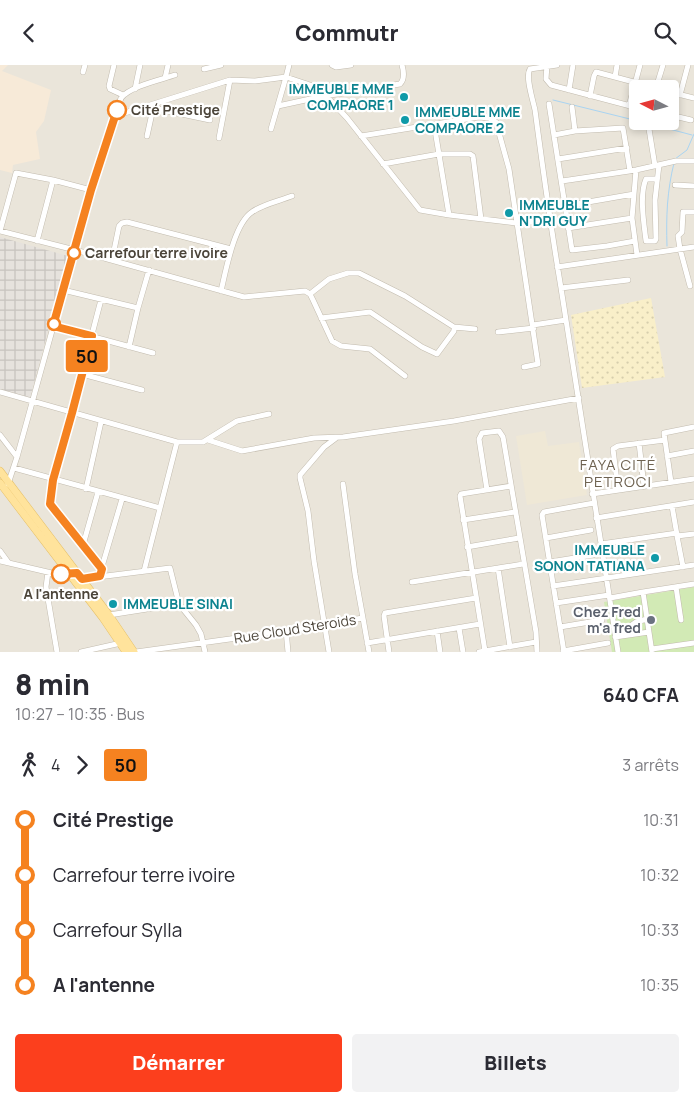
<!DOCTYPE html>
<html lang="fr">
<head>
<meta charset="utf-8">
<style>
	:root { --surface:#fff; --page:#f2f2f3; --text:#2b2b33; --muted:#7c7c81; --accent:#fc3f1d }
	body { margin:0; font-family:Manrope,sans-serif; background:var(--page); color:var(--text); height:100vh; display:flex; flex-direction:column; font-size:19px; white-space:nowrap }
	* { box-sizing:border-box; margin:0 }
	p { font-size:16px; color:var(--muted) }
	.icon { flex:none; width:28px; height:28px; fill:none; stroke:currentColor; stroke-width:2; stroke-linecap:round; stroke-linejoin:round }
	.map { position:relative; height:587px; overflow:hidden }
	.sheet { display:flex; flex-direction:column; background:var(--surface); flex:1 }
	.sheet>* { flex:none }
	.badge { padding:0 10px; border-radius:4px; font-size:18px; line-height:32px }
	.needle { width:32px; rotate:276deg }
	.fabs { position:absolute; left:629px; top:15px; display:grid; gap:10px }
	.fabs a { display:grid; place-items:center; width:50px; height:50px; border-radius:5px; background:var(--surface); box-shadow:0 2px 8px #0003; font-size:25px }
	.map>.badge { position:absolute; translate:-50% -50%; box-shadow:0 0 0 2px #fff }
	.legs { display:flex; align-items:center; gap:8px; height:55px; padding:0 15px; font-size:16px }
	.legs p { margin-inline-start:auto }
	.headline { display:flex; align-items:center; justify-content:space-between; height:85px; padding:0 15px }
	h1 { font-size:28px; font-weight:800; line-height:38px }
	.button { display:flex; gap:10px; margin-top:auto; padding:10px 15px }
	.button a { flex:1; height:58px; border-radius:5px; background:var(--accent); color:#fff; font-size:20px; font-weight:800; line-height:58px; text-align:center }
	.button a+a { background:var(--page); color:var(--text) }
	ul { padding:0 15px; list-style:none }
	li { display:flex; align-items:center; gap:18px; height:55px; font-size:19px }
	li i { display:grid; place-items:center; width:8px; height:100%; margin:0 6px; background:currentColor }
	li i::after { content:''; width:12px; height:12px; margin:-6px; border:4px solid; border-radius:50%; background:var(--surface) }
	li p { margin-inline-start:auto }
	li:first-child i { background:linear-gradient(#0000 50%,currentColor 0) }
	li:last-child i { background:linear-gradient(currentColor 50%,#0000 0) }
	header { display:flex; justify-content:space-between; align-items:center; height:65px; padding:0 15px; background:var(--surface); font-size:22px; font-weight:800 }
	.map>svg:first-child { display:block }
	.residential { fill:#eae5da; fill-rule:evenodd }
	.commercial { fill:#f7ead8 }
	.industrial { fill:url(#industrial-grid) }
	.education { fill:#efe8d6 }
	.grass { fill:#d2eab5 }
	.sand { fill:url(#sand-dots) }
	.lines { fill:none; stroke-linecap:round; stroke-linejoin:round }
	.stream { stroke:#a9d4f2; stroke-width:1 }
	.minor-casing { stroke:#c2bbae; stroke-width:6 }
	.major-casing { stroke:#e6c16a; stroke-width:8 }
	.minor { stroke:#fff; stroke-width:5 }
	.major { stroke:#ffe39c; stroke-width:7 }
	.line-1-casing { stroke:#fff; stroke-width:11 }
	.line-1 { stroke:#f58220; stroke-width:8 }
	.culture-dot { fill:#0f9aa8; stroke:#fff; stroke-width:2 }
	.stop-1-dot { fill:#fff; stroke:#f58220; stroke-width:2.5 }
	.worship-dot { fill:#6b7280; stroke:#fff; stroke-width:2 }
	.labels { text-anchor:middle; stroke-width:4.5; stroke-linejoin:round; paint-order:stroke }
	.culture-label { font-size:14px; font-weight:bold; fill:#0d838f; stroke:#fff; text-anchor:start }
	.stop-label { font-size:14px; font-weight:bold; fill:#4b4439; stroke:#fff; text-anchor:start }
	.worship-label { font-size:14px; font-weight:bold; fill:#5b616d; stroke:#fff; text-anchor:end }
	.street-label { font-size:14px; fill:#4b4439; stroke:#fff }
	.neighbourhood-label { font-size:15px; letter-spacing:1px; fill:#6e6250; stroke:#fff }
</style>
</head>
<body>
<header><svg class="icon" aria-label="back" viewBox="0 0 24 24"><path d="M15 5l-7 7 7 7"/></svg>Commutr<svg class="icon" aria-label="search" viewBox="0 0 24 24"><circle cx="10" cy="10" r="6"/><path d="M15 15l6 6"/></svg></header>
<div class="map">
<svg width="694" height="587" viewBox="0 0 694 587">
	<defs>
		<pattern id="industrial-grid" width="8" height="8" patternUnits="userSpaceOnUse" patternTransform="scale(1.25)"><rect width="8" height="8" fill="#e6e2dd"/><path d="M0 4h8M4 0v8" fill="none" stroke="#c7c3be"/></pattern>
		<pattern id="sand-dots" width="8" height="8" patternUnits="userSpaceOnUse" patternTransform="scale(1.25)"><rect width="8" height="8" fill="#f9efc9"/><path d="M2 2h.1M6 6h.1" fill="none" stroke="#d7cead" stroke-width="1.8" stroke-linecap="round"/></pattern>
	</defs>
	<rect width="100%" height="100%" fill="#f6f3ec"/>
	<path class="residential" d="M0 0H694V587H0ZM638 24H670V56H638Z"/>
	<path class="commercial" d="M0 0H8L2 6 51 25 44 56 36 67 40 94 13 100 12 108 0 105Z"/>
	<path class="industrial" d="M0 172 68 191 30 333 0 325Z"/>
	<path class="education" d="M545 366 548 381 579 377 587 430 527 440 516 371Z"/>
	<path class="grass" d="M694 522V587H612L604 537Z"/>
	<path class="sand" d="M651 233 665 312 582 323 571 250Z"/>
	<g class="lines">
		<path class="stream" d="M553 35 638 56
			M639 56 692 70
			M675 94 687 85 694 69
			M667 181C666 152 667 126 674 98"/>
		<defs>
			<path id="minor" d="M114 0 109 21 110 24 123 30
				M332 0 336 2 351 0
				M547 0 546 14 551 20 638 43
				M557 0 530 4C525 12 533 35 535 45 543 105 551 164 561 223L628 215
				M204 4 221 0
				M83 7 85 0
				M615 12 617 0
				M165 13 168 0
				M656 23 663 0
				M135 24 140 0
				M569 25 573 0
				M670 27 694 33
				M680 30 688 0
				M590 31 594 11 596 7 660 24
				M549 39 572 185 607 181 635 176
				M278 41 324 31 332 37 347 53 420 145 449 150 516 158 549 156
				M629 41 640 0
				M572 42 575 66
				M153 43 210 55
				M670 50 691 55
				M115 51 230 15 255 16 286 12 289 0
				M434 59 449 150
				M271 64 286 12 313 21 324 31 400 19C405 14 404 7 402 0
				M649 64 655 101
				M554 70 575 66 623 63 630 106
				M147 71 154 39
				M361 71 479 52 489 53 496 57 509 104 538 299 524 302
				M219 73 230 15
				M558 94 627 83
				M383 99 439 89H470L473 91 481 154
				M636 105 632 153 637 190
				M657 114H646C639 130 644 159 646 176H655L656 174 655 135 659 100
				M562 116 636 105 676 96H694
				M675 120 694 121
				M565 141 634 129
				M568 163 632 153
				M0 166 75 185 244 232 305 226 310 229 313 235 332 276 341 281 370 284 405 311
				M0 166 16 108 53 115 91 125
				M37 176 53 115
				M112 195 119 161 122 158 127 157 231 184
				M557 202 694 182
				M690 221 680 184 678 171 682 167 683 147H694
				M561 223 618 587
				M63 225 138 243
				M221 226C226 205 234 159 252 147 263 139 279 136 292 131
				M310 229 329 214 348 208H359L405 231 454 262 475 264
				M101 235C91 272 82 310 72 347 67 368 45 423 51 441L102 504
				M321 253 370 247 422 282 437 289 454 266V262
				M533 260 566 255
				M53 261 153 288
				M498 267 534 263
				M129 282 138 243 149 205
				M82 309 142 325
				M0 327 177 377H203L237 356 269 349
				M0 370 17 392
				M208 375 242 386 314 373 343 372 454 356 579 333
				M639 378 644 421
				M667 391 694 386
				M14 403 160 443
				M671 417 664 368 694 362
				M8 419 17 392 91 125 121 33C131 21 160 15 175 10
				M343 419 355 509 363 553
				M86 424 101 357
				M487 425 479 374 482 368 499 366 503 372 536 567 537 587
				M618 425 613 384 618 381 665 375
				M592 429 694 414
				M672 441 677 470
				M596 453 694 437
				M463 455 515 447
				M546 473 591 465
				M601 479 677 468
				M83 480 98 427
				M467 482 519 473
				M0 486 8 497
				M0 496 56 509H72
				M550 497 593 490
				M683 502 677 471 694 469
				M498 503 510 582
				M101 505 122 434
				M144 506 177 377
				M48 507 46 522 57 587
				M82 514 170 503 179 539 196 560 201 569 205 587
				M412 517 523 499
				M553 521 694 500
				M676 522 681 555
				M610 533 643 527
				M556 538 609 530
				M109 550 179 539
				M560 562 602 555
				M459 563 463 587
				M286 565 288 587
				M437 566 440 587
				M625 570 626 564 636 557 647 554
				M615 572 649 567
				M367 578 480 559
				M652 584 694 578
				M485 586 460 431 461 429 511 421
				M563 586 608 578
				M81 587 121 578
				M136 587 237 573 363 553 369 587
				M329 587 314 496 308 446 300 413V410L324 382 336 373
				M389 587 384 551 385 548 476 533
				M479 587 536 577
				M564 587 542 450 544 447 594 438
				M652 587 643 527 694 519"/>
			<path id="major" d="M0 406 109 550 134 587
				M0 418 103 553 126 587"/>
		</defs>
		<use href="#minor" class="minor-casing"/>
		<use href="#major" class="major-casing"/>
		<use href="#minor" class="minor"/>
		<use href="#major" class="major"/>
	</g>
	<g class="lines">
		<defs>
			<path id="line-1" d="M61 509 77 508 82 514 100 511 102 504 50 439 53 415 72 348 92 271 53 261 91 125 117 45"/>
		</defs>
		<use href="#line-1" class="line-1-casing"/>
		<use href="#line-1" class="line-1"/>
	</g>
	<g class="culture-dot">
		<circle cx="404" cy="32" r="5"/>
		<circle cx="405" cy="55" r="5"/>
		<circle cx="509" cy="148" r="5"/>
		<circle cx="655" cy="493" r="5"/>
		<circle cx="113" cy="539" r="5"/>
	</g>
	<g class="stop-1-dot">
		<circle cx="117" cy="45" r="9"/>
		<circle cx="74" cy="188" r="6"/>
		<circle cx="54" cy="259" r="6"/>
		<circle cx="61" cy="509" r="9"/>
	</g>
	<circle class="worship-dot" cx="651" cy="555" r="5"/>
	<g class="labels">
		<g class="culture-label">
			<text x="394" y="29" text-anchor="end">IMMEUBLE MME<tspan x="394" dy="16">COMPAORE 1</tspan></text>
			<text x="415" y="52">IMMEUBLE MME<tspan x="415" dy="16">COMPAORE 2</tspan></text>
			<text x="519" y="145">IMMEUBLE<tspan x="519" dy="16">N'DRI GUY</tspan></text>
			<text x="645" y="490" text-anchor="end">IMMEUBLE<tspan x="645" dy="16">SONON TATIANA</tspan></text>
			<text x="123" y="544">IMMEUBLE SINAI</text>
		</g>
		<g class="stop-label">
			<text x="131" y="50">Cité Prestige</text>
			<text x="85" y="193">Carrefour terre ivoire</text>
			<text x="61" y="534" text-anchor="middle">A l'antenne</text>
		</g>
		<g class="worship-label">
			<text x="641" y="552">Chez Fred<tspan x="641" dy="16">m'a fred</tspan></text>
		</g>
		<g class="street-label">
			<text transform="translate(295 564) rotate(-9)" y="5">Rue Cloud Steroids</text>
		</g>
		<g class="neighbourhood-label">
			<text x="618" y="405">FAYA CITÉ<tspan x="618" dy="17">PETROCI</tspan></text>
		</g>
	</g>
</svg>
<div class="fabs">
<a><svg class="needle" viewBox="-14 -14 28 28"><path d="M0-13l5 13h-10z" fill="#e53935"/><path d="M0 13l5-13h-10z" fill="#7c7c81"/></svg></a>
</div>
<b class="badge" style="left:87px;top:291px;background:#f58220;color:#111">50</b>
</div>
<section class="sheet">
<div class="headline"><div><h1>8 min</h1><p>10:27 – 10:35 · Bus</p></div><b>640 CFA</b></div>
<div class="legs"><svg class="icon" aria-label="walk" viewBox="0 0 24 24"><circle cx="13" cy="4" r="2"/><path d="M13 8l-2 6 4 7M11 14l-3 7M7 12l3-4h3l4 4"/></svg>4<svg class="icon" aria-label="forward" viewBox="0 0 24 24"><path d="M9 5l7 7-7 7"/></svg><b class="badge" style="background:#f58220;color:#111">50</b><p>3 arrêts</p></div>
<ul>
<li><i style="color:#f58220"></i><b>Cité Prestige</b><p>10:31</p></li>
<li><i style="color:#f58220"></i><span>Carrefour terre ivoire</span><p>10:32</p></li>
<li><i style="color:#f58220"></i><span>Carrefour Sylla</span><p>10:33</p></li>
<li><i style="color:#f58220"></i><b>A l'antenne</b><p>10:35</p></li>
</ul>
<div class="button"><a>Démarrer</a><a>Billets</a></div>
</section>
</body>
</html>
